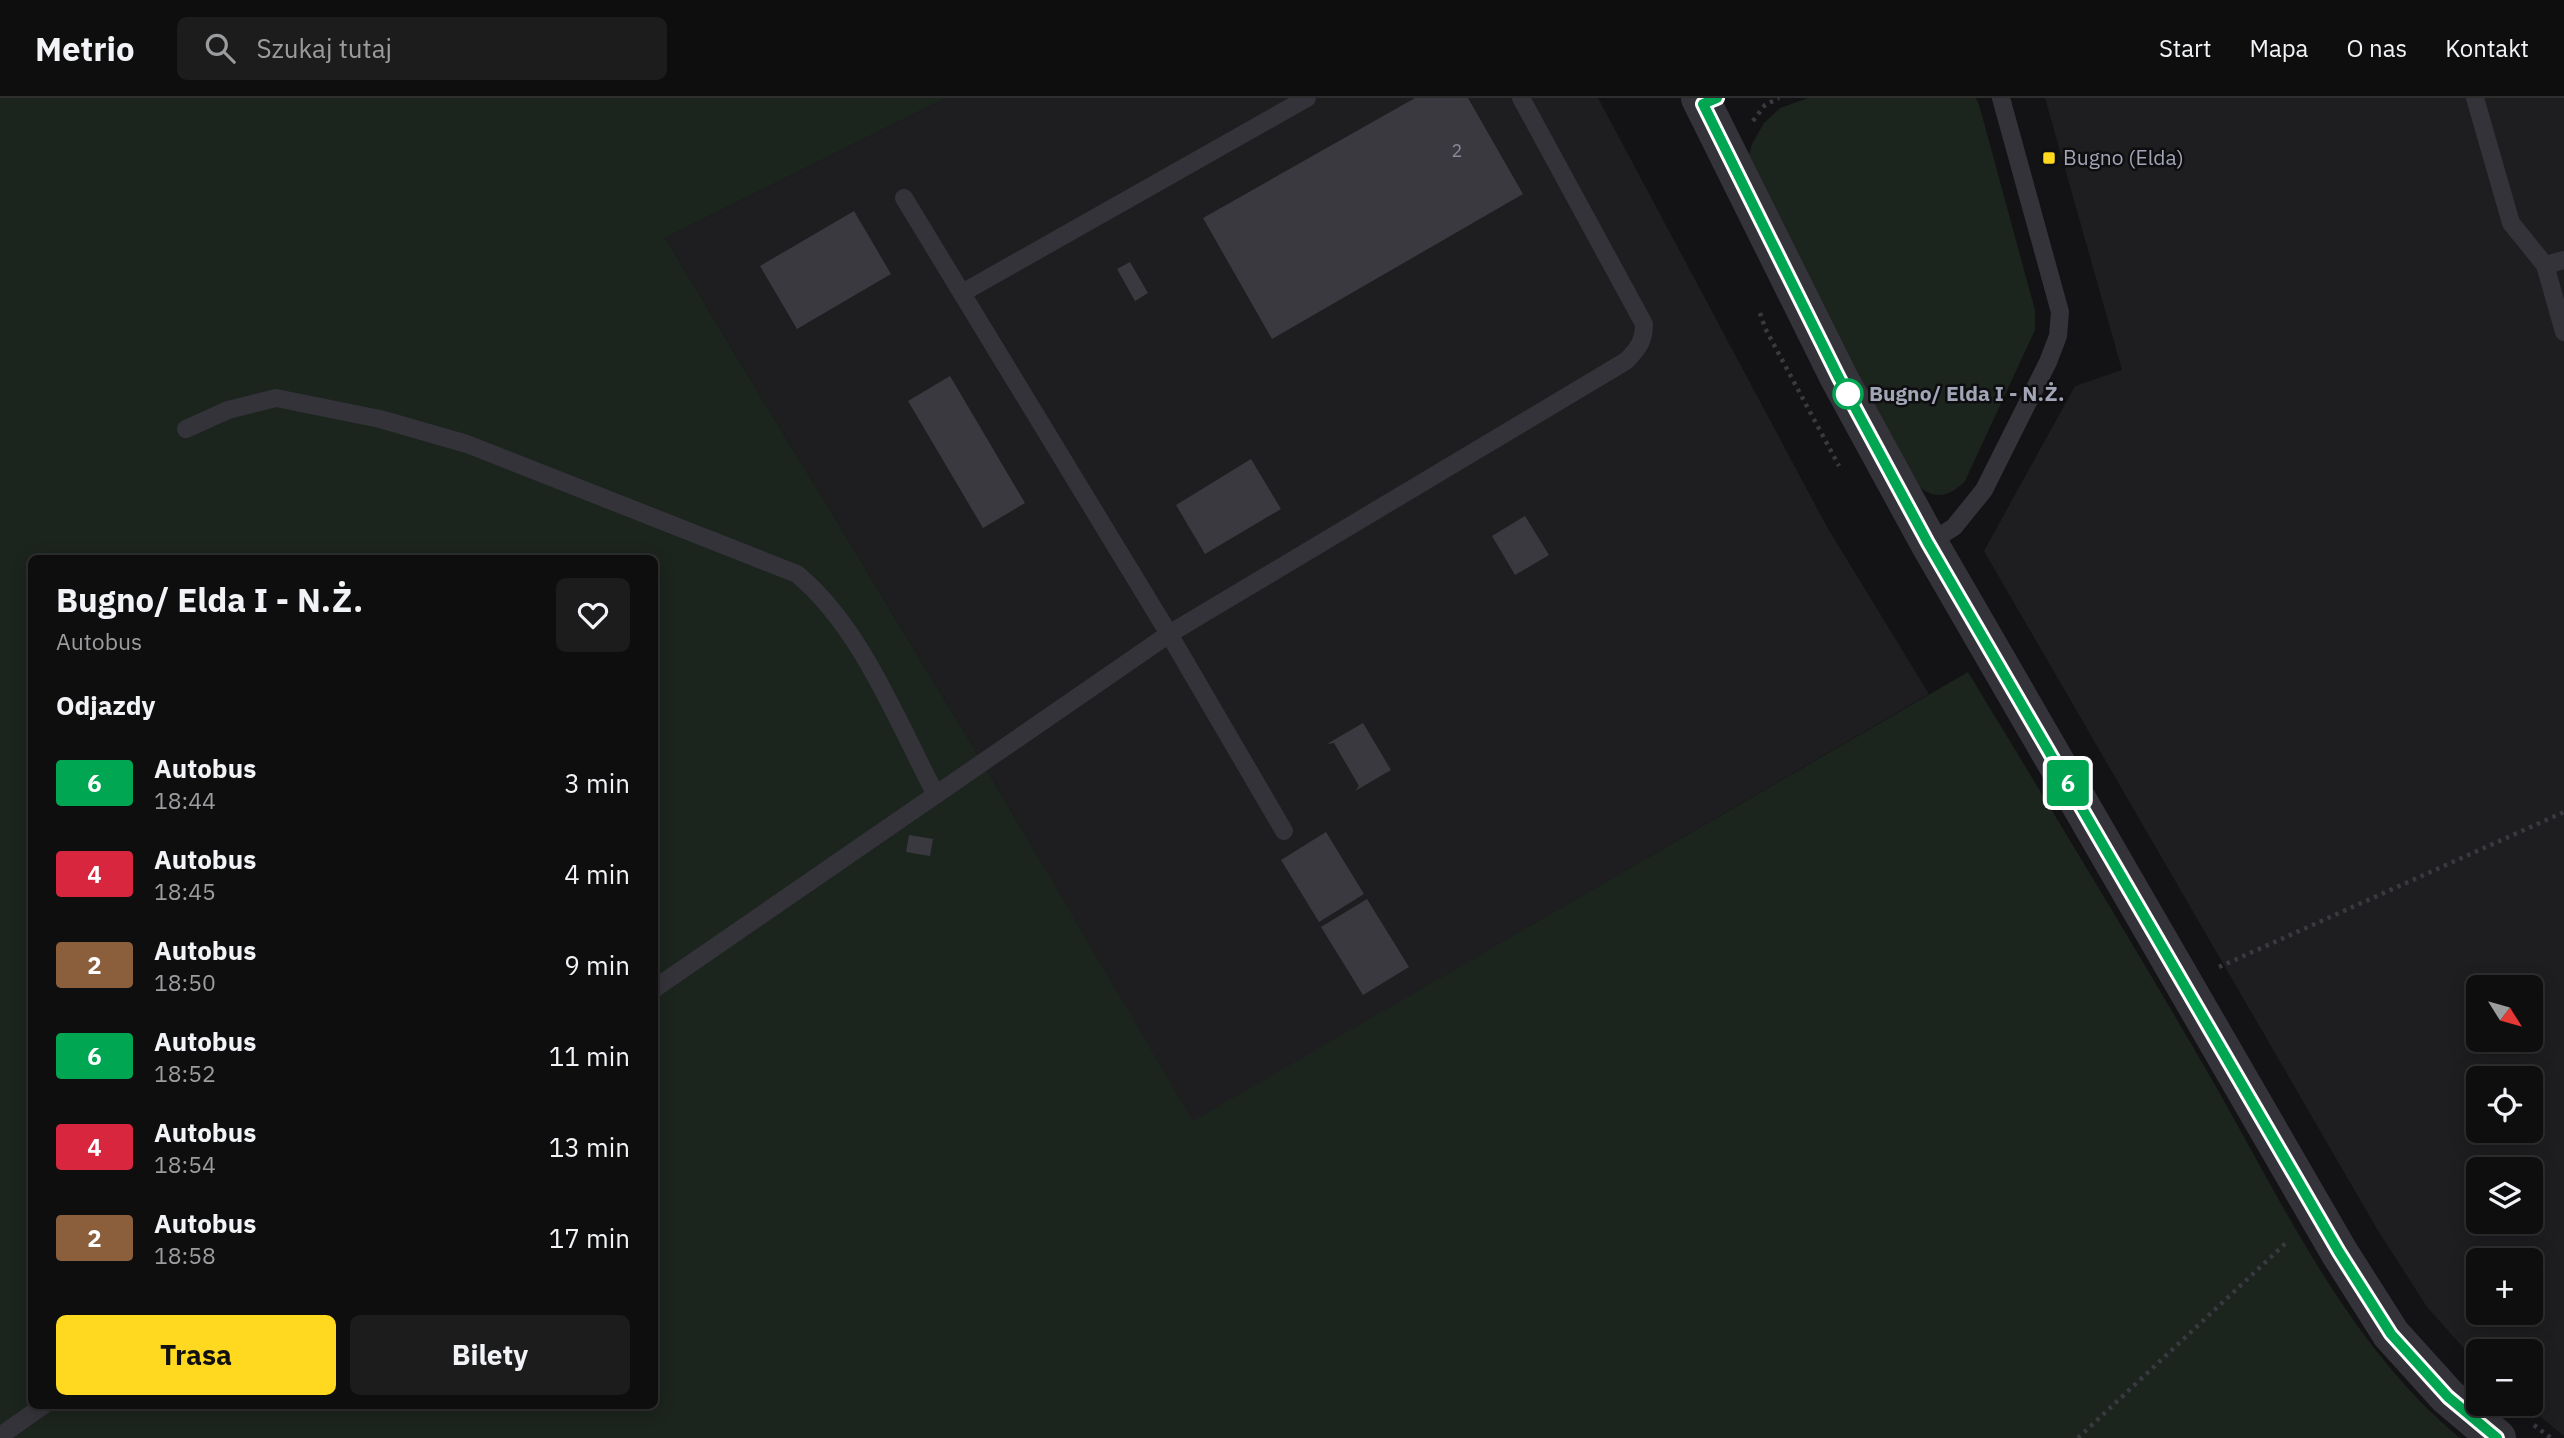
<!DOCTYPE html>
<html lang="pl">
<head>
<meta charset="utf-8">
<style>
	:root { --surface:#0e0e0f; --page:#1c1c1d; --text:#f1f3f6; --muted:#9b9c9e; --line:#2e2e2f; --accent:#ffd91f }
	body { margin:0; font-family:"IBM Plex Sans",sans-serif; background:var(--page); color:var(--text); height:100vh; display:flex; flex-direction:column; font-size:26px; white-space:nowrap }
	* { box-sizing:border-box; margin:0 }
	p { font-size:23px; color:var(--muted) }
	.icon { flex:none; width:38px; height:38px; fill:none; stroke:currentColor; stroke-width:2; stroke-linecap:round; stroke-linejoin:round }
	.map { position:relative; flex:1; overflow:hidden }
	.side { position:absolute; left:28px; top:457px; width:630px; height:854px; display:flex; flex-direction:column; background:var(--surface); border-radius:10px; box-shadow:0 4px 18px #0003,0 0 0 2px var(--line) }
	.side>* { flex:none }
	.badge { padding:0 14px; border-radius:5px; font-size:24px; line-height:46px }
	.needle { width:46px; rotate:127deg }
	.tools { position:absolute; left:2466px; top:877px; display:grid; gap:14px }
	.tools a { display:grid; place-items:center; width:77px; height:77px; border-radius:10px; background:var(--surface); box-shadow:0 4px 18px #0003,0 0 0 2px var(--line); font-size:35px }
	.map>.badge { position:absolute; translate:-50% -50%; box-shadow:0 0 0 4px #fff }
	h2 { padding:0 28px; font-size:26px; line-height:63px }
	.round { display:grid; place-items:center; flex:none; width:74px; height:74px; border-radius:10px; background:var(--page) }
	.head { display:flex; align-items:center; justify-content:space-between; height:119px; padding:0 28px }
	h1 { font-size:33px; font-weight:700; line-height:52px }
	.action { display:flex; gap:14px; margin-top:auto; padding:14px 28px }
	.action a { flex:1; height:80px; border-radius:10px; background:var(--accent); color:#111; font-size:28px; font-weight:700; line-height:80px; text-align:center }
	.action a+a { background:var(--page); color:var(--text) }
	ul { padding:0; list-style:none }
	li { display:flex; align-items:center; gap:21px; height:91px; padding:0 28px }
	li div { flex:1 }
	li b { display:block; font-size:26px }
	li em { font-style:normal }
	li .badge { min-width:77px; font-weight:700; text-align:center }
	header { display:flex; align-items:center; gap:42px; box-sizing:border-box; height:98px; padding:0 35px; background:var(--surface); border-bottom:2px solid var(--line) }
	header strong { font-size:33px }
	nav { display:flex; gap:38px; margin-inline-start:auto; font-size:24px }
	.search { width:490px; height:63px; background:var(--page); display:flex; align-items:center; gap:18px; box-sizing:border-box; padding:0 24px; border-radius:10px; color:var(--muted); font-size:26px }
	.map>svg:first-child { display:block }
	.built { fill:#1e1e21; fill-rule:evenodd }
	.green { fill:#1c241e; fill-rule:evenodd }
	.building { fill:#3a393f }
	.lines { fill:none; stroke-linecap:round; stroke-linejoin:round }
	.path { stroke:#393a40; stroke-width:4.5; stroke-dasharray:3.5 5; stroke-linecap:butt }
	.service { stroke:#333339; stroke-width:18 }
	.tertiary { stroke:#333339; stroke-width:38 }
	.line-casing { stroke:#fff; stroke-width:16 }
	.line { stroke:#00a651; stroke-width:10 }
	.poi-dot { fill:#ffd91f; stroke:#0e0d0f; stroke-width:2.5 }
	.stop-dot { fill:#fff; stroke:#00a651; stroke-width:3.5 }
	.labels { text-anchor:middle; stroke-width:5; stroke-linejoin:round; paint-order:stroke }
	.number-label { font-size:18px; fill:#888a98 }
	.poi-label { font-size:21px; fill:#a2a5b6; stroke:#0e0d0f; text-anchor:start }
	.stop-label { font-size:21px; font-weight:bold; fill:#a2a5b6; stroke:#0e0d0f; text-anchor:start }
</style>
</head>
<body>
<header>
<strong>Metrio</strong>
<div class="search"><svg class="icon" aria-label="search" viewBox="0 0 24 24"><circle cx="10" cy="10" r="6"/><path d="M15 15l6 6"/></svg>Szukaj tutaj</div>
<nav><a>Start</a><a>Mapa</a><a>O nas</a><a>Kontakt</a></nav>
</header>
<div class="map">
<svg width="2564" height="1340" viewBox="0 0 2564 1340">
	<rect width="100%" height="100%" fill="#131214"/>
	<path class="built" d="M946 0H1598L1827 429 1929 596 1193 1024 983 665 665 140Z
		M2045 0H2564V1338L2525 1306H2530V1253H2478V1266L2427 1209 2377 1131 1984 453 2075 288 2122 272ZM2478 889H2530V942H2478ZM2478 980H2530V1032H2478ZM2478 1071H2530V1124H2478ZM2478 1162H2530V1214H2478Z"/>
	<path class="green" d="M0 0H946L665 140 983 665 1193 1023 1968 574C2048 706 2129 839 2207 973 2280 1099 2346 1246 2460 1340H0ZM32 460H654V1307H32Z
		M1808 0H1976L1980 10 2035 212V232L1965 383C1952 397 1936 403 1920 389L1764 113 1746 66 1752 46 1764 25 1780 10Z"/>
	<path class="building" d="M1415 0H1468L1523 96 1272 241 1203 120Z
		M854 113 891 176 797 231 760 168Z
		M1130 164 1148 195 1135 203 1117 171Z
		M950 278 1025 405 983 430 908 303Z
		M1251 361 1281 411 1205 456 1176 407Z
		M1525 418 1549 457 1515 477 1492 438Z
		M1363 625 1391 672 1355 693 1359 688 1334 645 1327 646Z
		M1326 734 1364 796 1319 824 1281 762Z
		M909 737 933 741 930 758 906 754Z
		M1367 801 1409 869 1363 897 1321 829Z"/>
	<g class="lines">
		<path class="path" d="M1753 23 1765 7 1779 0
			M1760 215 1765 230 1839 368
			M2219 869 2564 714
			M2534 1327 2551 1340
			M2078 1340 2288 1143"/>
		<path class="service" d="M2475 0 2511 125 2545 167 2564 162
			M904 100 1169 536 1284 733
			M2545 167 2564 234
			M962 195 1307 0
			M186 331 228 312 276 300 380 321 467 346 797 476C861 529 897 623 936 697
			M1929 445 1954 429 1984 392 2048 264 2058 238 2060 214 2001 0
			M654 891 1169 536 1626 263C1638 251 1644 243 1644 226L1521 0
			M0 1338 44 1307"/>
		<path class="tertiary" d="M1700 0 1839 280 1929 445 2339 1154 2391 1236 2448 1299 2497 1340"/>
	</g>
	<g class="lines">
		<defs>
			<path id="line" d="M1717 0 1703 6 1839 280 1928 445 2339 1154 2391 1236 2448 1299 2497 1340"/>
		</defs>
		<use href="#line" class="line-casing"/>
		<use href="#line" class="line"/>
	</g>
	<rect class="poi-dot" x="2042" y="53" width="14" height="14" rx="3.5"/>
	<circle class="stop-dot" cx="1848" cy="296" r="14"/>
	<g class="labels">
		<g class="number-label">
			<text x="1457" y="59">2</text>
		</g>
		<g class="poi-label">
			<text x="2063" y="67">Bugno (Elda)</text>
		</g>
		<g class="stop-label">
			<text x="1869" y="303">Bugno/ Elda I - N.Ż.</text>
		</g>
	</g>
</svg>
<div class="tools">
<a><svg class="needle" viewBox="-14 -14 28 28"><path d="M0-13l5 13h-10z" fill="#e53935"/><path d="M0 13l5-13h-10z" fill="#9b9c9e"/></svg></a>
<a><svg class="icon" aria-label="locate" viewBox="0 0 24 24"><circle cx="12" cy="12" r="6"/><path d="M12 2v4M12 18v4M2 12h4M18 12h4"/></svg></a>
<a><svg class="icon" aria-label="layers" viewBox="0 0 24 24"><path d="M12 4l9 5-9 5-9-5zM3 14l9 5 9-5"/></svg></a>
<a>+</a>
<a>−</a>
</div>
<b class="badge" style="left:2068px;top:685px;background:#00a651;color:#fff">6</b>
<section class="side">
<div class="head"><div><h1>Bugno/ Elda I - N.Ż.</h1><p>Autobus</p></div><a class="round"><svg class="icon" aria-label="heart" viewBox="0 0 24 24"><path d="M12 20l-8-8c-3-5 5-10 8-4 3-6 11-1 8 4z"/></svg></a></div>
<h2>Odjazdy</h2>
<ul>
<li><span class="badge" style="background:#00a651;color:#fff">6</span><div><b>Autobus</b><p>18:44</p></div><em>3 min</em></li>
<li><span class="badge" style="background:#d7263d;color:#fff">4</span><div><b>Autobus</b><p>18:45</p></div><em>4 min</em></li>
<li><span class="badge" style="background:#8b5e3c;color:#fff">2</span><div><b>Autobus</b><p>18:50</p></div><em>9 min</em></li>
<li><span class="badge" style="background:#00a651;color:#fff">6</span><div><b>Autobus</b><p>18:52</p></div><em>11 min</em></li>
<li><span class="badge" style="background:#d7263d;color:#fff">4</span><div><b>Autobus</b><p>18:54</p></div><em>13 min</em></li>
<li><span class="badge" style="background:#8b5e3c;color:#fff">2</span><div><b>Autobus</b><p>18:58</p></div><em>17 min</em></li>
</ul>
<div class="action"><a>Trasa</a><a>Bilety</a></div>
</section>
</div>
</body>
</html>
